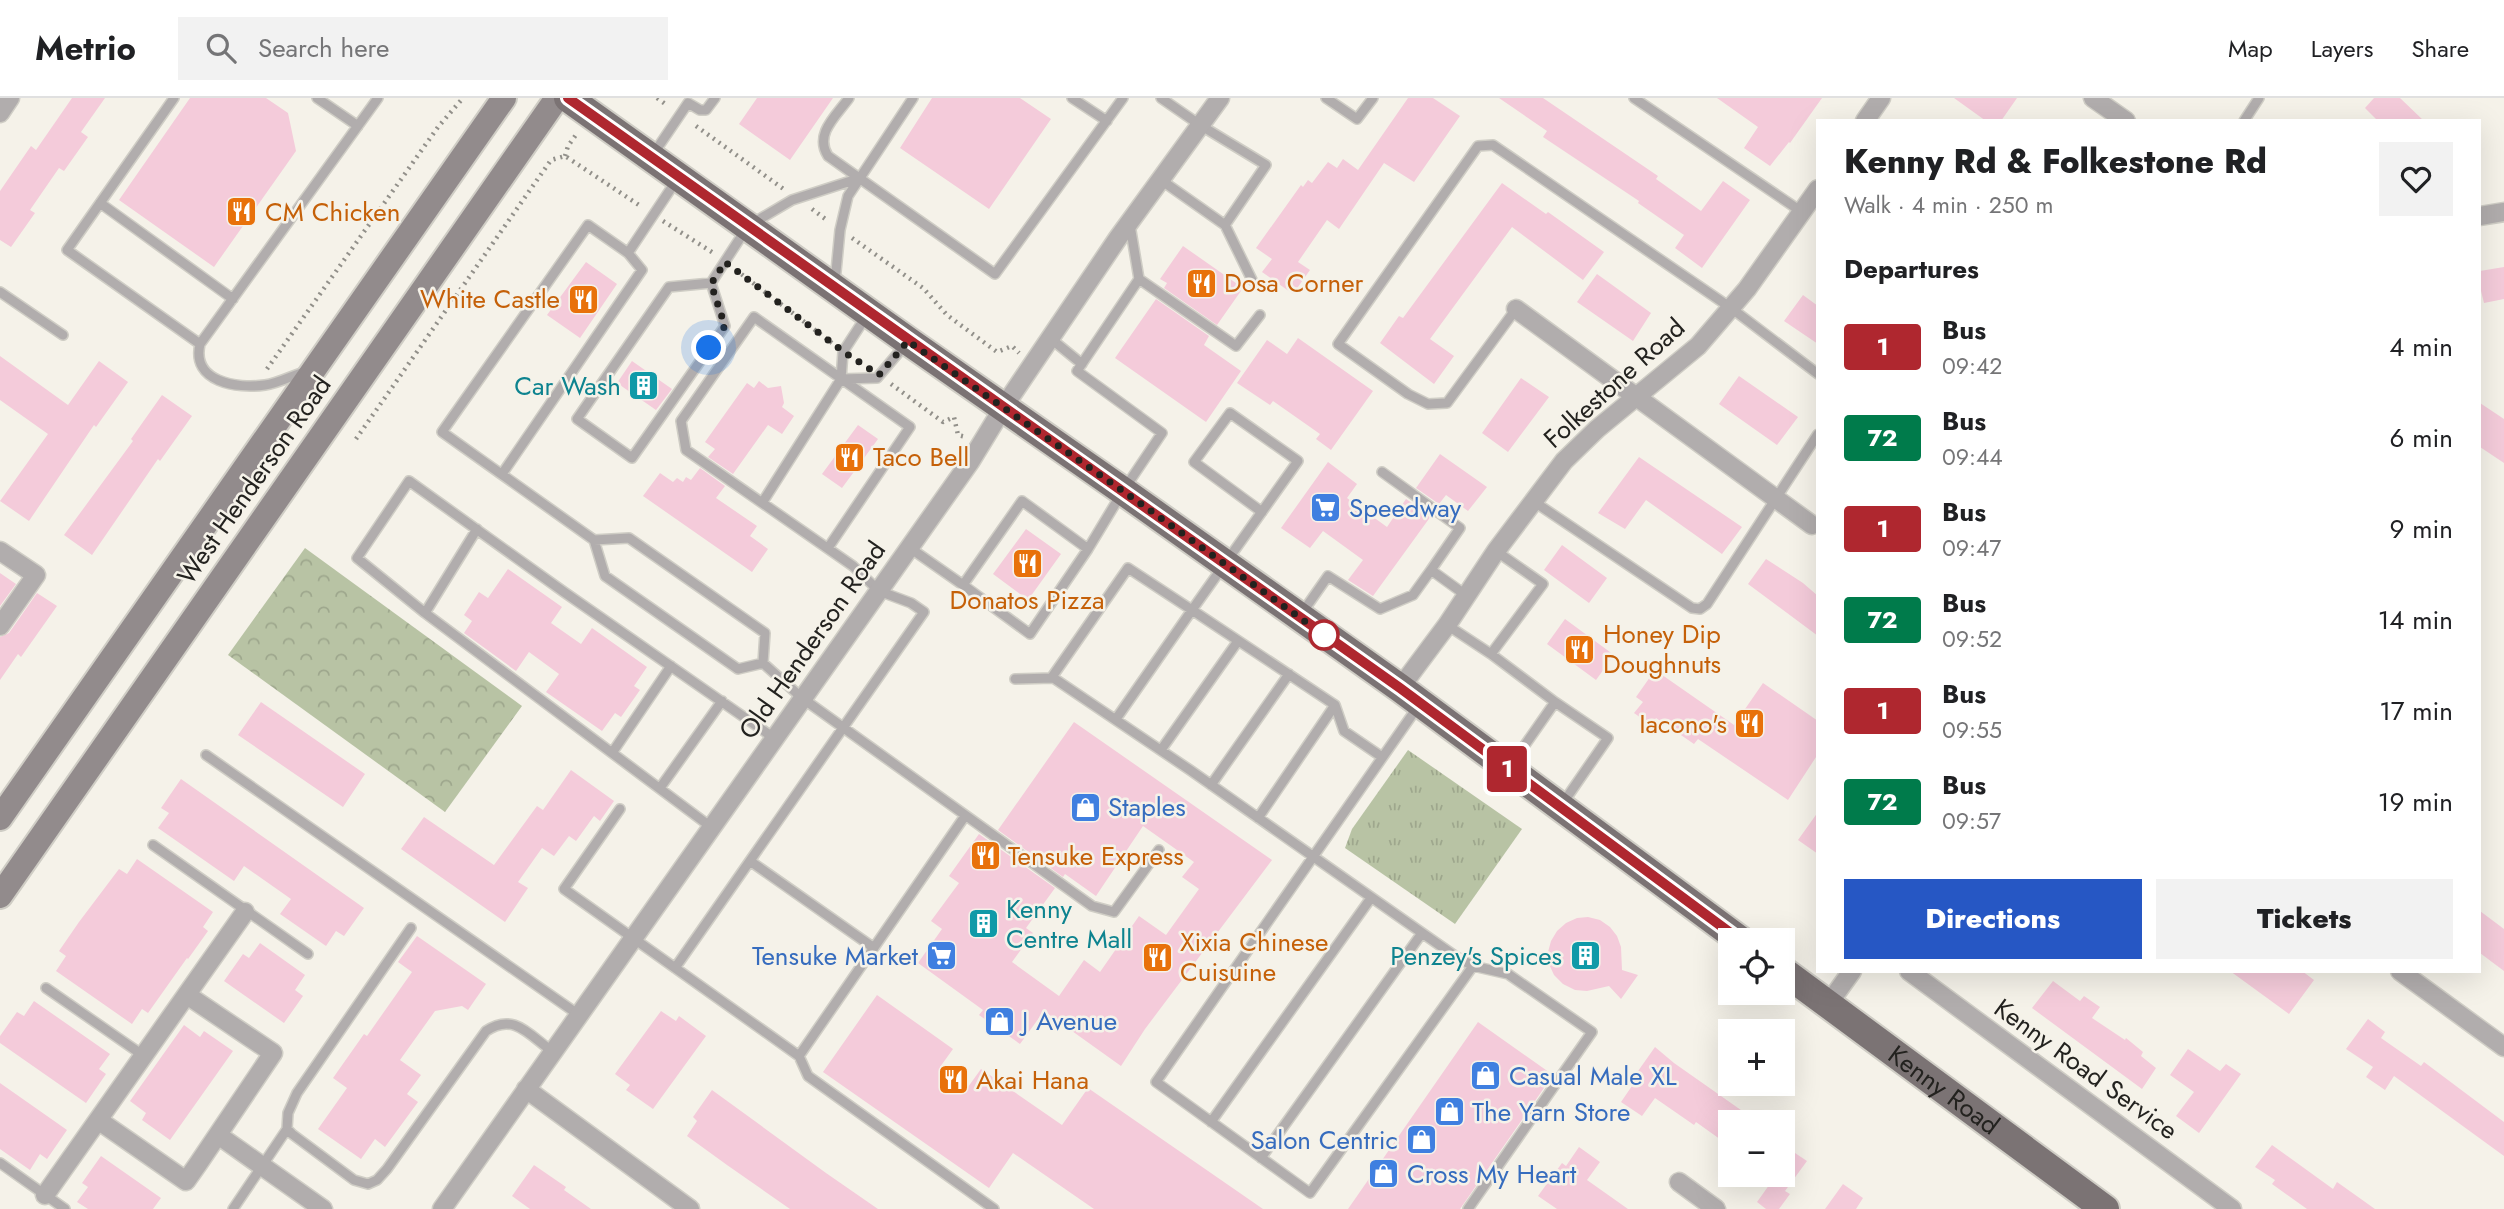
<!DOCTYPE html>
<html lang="en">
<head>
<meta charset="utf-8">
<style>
	:root { --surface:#fff; --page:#f2f2f2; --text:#202124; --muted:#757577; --line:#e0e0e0; --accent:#2657c4 }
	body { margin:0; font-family:Jost,sans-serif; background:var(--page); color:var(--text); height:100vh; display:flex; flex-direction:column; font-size:26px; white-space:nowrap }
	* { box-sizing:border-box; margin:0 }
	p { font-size:23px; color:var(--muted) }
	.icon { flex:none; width:38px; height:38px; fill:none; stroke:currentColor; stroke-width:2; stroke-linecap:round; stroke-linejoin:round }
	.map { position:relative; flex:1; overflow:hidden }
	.side { position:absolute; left:1816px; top:21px; width:665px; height:854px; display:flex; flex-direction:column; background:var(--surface); border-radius:0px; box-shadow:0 7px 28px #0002 }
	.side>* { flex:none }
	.badge { padding:0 14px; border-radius:5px; font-size:24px; line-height:46px }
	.tools { position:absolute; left:1718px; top:830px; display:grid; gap:14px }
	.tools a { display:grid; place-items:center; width:77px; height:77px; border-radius:0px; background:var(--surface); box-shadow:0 7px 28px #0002; font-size:35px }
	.you { position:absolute; width:35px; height:35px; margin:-18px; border:5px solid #fff; border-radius:50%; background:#1a73e8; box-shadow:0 0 0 10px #1a73e833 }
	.map>.badge { position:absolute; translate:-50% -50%; box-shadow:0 0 0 4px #fff }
	h2 { padding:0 28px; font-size:26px; line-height:63px }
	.round { display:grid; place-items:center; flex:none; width:74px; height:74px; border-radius:0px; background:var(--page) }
	.summary { display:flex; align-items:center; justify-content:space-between; height:119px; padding:0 28px }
	h1 { font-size:33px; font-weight:800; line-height:52px }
	.button { display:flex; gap:14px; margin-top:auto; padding:14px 28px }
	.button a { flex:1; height:80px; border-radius:0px; background:var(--accent); color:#fff; font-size:28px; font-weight:800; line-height:80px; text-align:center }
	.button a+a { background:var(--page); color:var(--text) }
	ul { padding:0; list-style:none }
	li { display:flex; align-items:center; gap:21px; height:91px; padding:0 28px }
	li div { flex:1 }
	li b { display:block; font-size:26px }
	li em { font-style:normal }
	li .badge { min-width:77px; font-weight:700; text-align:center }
	header { display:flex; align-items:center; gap:42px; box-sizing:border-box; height:98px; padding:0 35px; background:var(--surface); border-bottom:2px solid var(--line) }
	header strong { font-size:33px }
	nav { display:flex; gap:38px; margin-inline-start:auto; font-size:24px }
	.search { width:490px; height:63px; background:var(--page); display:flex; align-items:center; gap:18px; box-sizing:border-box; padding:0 24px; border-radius:0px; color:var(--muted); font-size:26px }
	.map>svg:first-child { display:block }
	.grass { fill:url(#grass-tufts) }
	.forest { fill:url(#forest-crowns) }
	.building { fill:#f4cbda }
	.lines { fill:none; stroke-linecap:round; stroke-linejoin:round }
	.service-casing { stroke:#cfcdc5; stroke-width:12 }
	.minor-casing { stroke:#cfcdc5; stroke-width:21 }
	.secondary-casing { stroke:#cfcdc5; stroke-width:28 }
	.primary-casing { stroke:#cfcdc5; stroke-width:32 }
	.path { stroke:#92908a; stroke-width:4.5; stroke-dasharray:2 5; stroke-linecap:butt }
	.service { stroke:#b1adad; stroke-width:9 }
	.minor { stroke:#b1adad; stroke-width:18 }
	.secondary { stroke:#928b8c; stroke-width:24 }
	.primary { stroke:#7b7374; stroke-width:28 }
	.line-casing { stroke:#fff; stroke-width:16 }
	.line { stroke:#af272f; stroke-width:10 }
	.walk { stroke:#23221f; stroke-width:7; stroke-dasharray:0 12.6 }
	.stop-dot { fill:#fff; stroke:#af272f; stroke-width:3.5 }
	.labels { text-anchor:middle; stroke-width:5; stroke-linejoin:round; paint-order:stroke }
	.food-label { font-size:26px; fill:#c56008; stroke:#f5f2e9; text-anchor:start }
	.street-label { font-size:26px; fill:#23221f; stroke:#f5f2e9 }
	.culture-label { font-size:26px; fill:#0d838f; stroke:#f5f2e9; text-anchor:end }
	.shop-label { font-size:26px; fill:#366cbe; stroke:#f5f2e9; text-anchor:start }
</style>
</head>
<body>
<header>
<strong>Metrio</strong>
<div class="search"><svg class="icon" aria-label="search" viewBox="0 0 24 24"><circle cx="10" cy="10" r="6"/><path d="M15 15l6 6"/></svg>Search here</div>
<nav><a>Map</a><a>Layers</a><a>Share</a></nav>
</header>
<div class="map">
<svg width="2504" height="1111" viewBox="0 0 2504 1111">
	<defs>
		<pattern id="grass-tufts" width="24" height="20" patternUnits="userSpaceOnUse" patternTransform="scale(1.75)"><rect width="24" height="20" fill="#b8c3a4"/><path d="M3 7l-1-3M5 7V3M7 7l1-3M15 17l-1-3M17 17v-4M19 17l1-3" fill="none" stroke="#9ea78d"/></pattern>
		<pattern id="forest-crowns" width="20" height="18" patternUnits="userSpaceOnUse" patternTransform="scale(1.75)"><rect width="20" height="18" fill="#b8c3a4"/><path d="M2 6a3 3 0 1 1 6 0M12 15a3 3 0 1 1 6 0" fill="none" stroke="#9ea78d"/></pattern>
	</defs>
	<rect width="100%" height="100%" fill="#f5f2e9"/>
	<path class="grass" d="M1408 652 1522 731 1455 826 1345 750 1352 731Z"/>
	<path class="forest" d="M305 450 522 608 445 714 228 557Z"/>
	<path class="building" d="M72 0H105L81 34 88 39 64 73 59 70 30 112 35 115 11 149 0 142V93L31 48 36 52Z
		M190 0H266L288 15 296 53 214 169 119 102Z
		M757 0H833L790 62 739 26Z
		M932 0H1020L1051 21 989 111 900 50Z
		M1408 0H1433L1460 18 1414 84 1384 65 1339 131 1327 122 1298 164 1310 172 1293 196 1262 174 1272 161 1256 150 1301 87 1303 89 1308 82 1312 85 1328 64 1337 70 1343 61 1358 72Z
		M1499 0H1543L1658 78 1656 81 1701 113 1723 83 1750 102 1702 170 1675 150 1684 137 1638 105 1639 103 1543 39 1547 33Z
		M1717 0H1822L1790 45 1789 44 1770 68 1744 50 1758 29Z
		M1954 0H2017L2001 23H1986Z
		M2374 0H2400L2424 23H2378L2365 10Z
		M1502 85 1546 116 1548 114 1604 154 1583 182 1512 129 1430 241 1454 258 1434 286 1380 245 1399 218 1403 220Z
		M1183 148 1243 190 1217 227 1164 190 1167 185 1160 181Z
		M586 164 617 186 580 240 547 217Z
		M2504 169V201L2484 205 2480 189V173Z
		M1597 176 1651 215 1633 243 1577 204Z
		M1803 197 1818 208V246L1784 223Z
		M1156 201 1209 238 1204 247 1241 273 1206 324 1115 260Z
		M1298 240 1373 293 1331 352 1316 341 1320 336 1273 303 1270 307 1237 285 1267 242 1287 256Z
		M0 258 68 307 99 263 128 284 96 329 94 327 29 423 0 403 48 336 0 302Z
		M632 263 672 291 656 312 617 285Z
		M1739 278 1798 319 1777 347 1719 306Z
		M1521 280 1549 299 1508 354 1482 335Z
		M759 283 768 290 781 288 784 305 782 309 794 318 782 336 768 327 733 376 708 359 715 351 705 344 747 285 754 290Z
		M162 297 192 318 160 363 158 361 92 457 64 437 133 343 131 341Z
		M2480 305 2504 321V365L2480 349Z
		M858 327 878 341 842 390 822 376Z
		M1440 356 1487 389 1468 413 1446 397 1439 406 1416 390Z
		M1639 359 1742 429 1722 456 1646 402 1625 431 1598 415Z
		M1328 364 1357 386 1347 400 1387 429 1406 401 1431 418 1373 498 1348 482 1363 462 1323 433 1310 450 1281 430Z
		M700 370 725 388 716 400 757 428 750 438 768 451 752 474 643 398 660 375 673 384 677 380 683 384 686 379 691 382Z
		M1026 431 1061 456 1028 502 993 476Z
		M1562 447 1607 480 1589 505 1544 472Z
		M1766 461 1803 485 1818 498V538L1748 486Z
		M508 471 562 509 551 525 581 546 592 530 647 569 634 588 640 592 621 619 615 615 602 633 546 594 559 576 529 554 516 573 464 535 472 523 464 517 479 494 488 500Z
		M0 475 16 486 0 508Z
		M37 495 57 508 21 559 18 556 0 582V539L9 535Z
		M1565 521 1614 557 1596 582 1547 546Z
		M1655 572 1734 627 1763 585 1818 623V656L1788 702 1698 641 1694 646 1656 620 1651 627 1634 615 1643 604 1636 599Z
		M261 604 365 676 343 709 238 637Z
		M1074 624 1272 762 1145 931 1121 968 1044 913 1020 946 979 917 983 912 918 865 942 831 931 823 959 785 949 778 979 736 1055 790 1026 830 1033 835 1012 864 1059 898 1084 862 1100 874 1139 818 1166 837 1199 791 1182 779 1194 764 1143 728 1096 798 1065 776 1063 779 998 732Z
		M571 672 614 703 600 723 594 718 576 743 569 738 554 758 542 750 518 784 528 790 505 824 401 751 424 719 494 767 537 708 543 712Z
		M181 681 364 810 344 838 336 833 326 848 280 816 291 801 244 768 234 783 158 730 169 715 161 710Z
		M1818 714V756L1798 742Z
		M137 761 213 814 203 829 208 833 188 861 187 860 148 915 142 911 132 926 56 873 66 858 59 853 79 824 119 771 127 776Z
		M2480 813 2504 831V873L2480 855Z
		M1588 819 1600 822 1610 829 1617 838 1621 849 1622 872 1638 877 1621 901 1609 888 1587 893 1575 892 1563 886 1554 877 1549 866 1548 854 1551 843 1557 833 1566 825 1577 820Z
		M417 838 486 886 468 912 462 908 435 913 400 962 421 977 407 996 418 1004 385 1049 375 1041 361 1061 318 1031 347 990 333 980 364 936 367 938 412 874 398 864Z
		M260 845 305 877 295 892 303 898 284 925 224 883 243 856 249 860Z
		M2230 873H2302L2314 882 2289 916Z
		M2053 883 2080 903 2084 898 2100 909 2092 920 2125 942 2126 940 2143 954 2141 958 2156 970 2142 991 2032 910Z
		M877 897 953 951 940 969 968 989 981 971 1062 1027 1088 990 1263 1111H1094L1013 1055 989 1090 823 974Z
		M34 903 110 956 99 971 106 976 86 1005 0 945V938L17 914 24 918Z
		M661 913 676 923 679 918 706 938 653 1011 626 992 630 987 615 976Z
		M2368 921 2385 934 2381 940 2421 968 2424 964 2504 1024V1058L2394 978 2385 992 2366 979 2373 969 2346 951Z
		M1478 924 1553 977 1460 1111H1348Z
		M184 927 200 939 204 933 233 953 170 1042 142 1022 146 1015 130 1003Z
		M1655 949 1674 965 1758 1024H1731V1049L1696 1024 1694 1027 1655 1000 1642 1018 1621 1004 1634 985 1631 983Z
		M2188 951 2220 973 2226 966 2241 976 2199 1035 2176 1018 2194 994 2170 977Z
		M0 985 67 1032 47 1061 40 1056 30 1072 0 1051Z
		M712 992 826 1075 878 1111H790L727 1067 687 1038 697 1023 693 1019Z
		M1783 1047 1807 1063 1785 1093 1790 1096 1779 1111H1766L1757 1104 1777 1076H1783Z
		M2272 1047 2333 1091 2337 1084 2375 1111H2307L2272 1086 2275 1082 2255 1069Z
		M1579 1049 1600 1064 1587 1082 1628 1111H1557L1538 1098 1562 1065 1566 1068Z
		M101 1058 161 1100 153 1111H88L77 1104 88 1089 82 1085Z
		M534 1067 566 1089 564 1092 591 1111H530L512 1098Z
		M1843 1086 1863 1100 1856 1111H1825Z"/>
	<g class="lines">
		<defs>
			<path id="service" d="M174 0 67 152 200 246
				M317 0 358 28
				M849 0C836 18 814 36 828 58L995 176 1123 0
				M1072 0 1107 23
				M1161 0 1200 27 1266 67 1225 127 1161 82
				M1326 0 1357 21 1373 0
				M1634 0 1802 114
				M2244 23 2259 0
				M652 58 688 5 700 12H706L715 0
				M676 83 628 155 588 127 442 334 594 442 605 478 738 571 763 565 802 600 1092 808 1114 814 1159 752
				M100 105 233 201
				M1130 127 1139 181
				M1225 127 1252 182
				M835 184 840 132 848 98 913 0
				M711 185 725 228 632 360 577 321 669 189 711 185 748 128 792 102 860 80
				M0 194 63 237
				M1516 211 1447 305 1428 306 1408 296 1338 246 1478 48 1493 47 1731 210 1818 276
				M1050 240 1082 266
				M307 273C293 277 279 285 265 287 237 291 191 284 200 246L378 0
				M841 281 877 280 905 247
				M1382 374 1460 430 1431 472
				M502 376 642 172 628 155
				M1022 403 1088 451 1030 536 963 487Z
				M1533 403 1692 510 1700 511 1707 506 1818 336
				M762 405 841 281 843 254 867 217
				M1262 414 1194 364 1230 315 1298 363 1192 512 1128 470 1052 579 1190 672 1455 858 1473 868 1508 876 1592 934 1468 1111
				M594 442 629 440 765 535 763 565
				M910 450 963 487
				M1088 451 1123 393 1162 335 1077 273 1139 181 1236 248 1260 217
				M425 515 477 431
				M1302 515 1328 478 1380 511 1413 497 1431 472 1467 498
				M1447 527 1491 556 1543 486 1496 453
				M1491 556 1555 604
				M1015 581 1053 580
				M1419 607 1156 984 1310 1095 1473 868
				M1116 621 1192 512 1335 607 1344 633 1382 659
				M1161 652 1238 543
				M612 655 671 568
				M206 657 579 917
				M1511 667 1555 604 1608 640 1563 705
				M1211 687 1289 576
				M660 690 722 603
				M620 711 564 791 799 958 808 978 994 1111
				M1258 720 1335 607
				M711 729 425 515 357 460 409 383 564 494 774 640
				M153 747 308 856
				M750 763 874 850
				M411 830 297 995 288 1015 287 1031 292 1036 354 1082 368 1086 377 1082 387 1071 486 933C514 914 529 937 553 954
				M675 870 924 514 911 505 879 493 853 468 686 352 681 323 754 219 910 329 828 450
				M46 890 144 958
				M799 958 965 718
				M1211 1024 1371 800
				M1261 1060 1422 835
				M0 1065 65 1111
				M233 1111 287 1031"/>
			<path id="minor" d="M2093 0 2126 23
				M0 15 10 0
				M1865 23 1881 0
				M2480 118 2504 114
				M1516 211 1812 427
				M0 453 36 477 0 528
				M1400 590 1447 527 1496 453 1564 363 1597 331 1698 248 1747 191 1818 91
				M1909 873 2232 1111
				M2400 873 2504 949
				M1829 905 1852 873
				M526 991 690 1111
				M98 1022 186 1083 198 1066 273 955 187 897
				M218 1037 323 1111
				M1679 1084 1716 1111
				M45 1097 245 814
				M442 1111 970 364 1003 310 1118 140 1220 0"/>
			<path id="secondary" d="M0 720 504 0
				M0 798 557 0"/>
			<g id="primary">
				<path d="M568 0 908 243 1123 393 1400 590 1740 842"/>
				<path id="s1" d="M1783 873 2105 1111"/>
			</g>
		</defs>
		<use href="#service" class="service-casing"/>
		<use href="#minor" class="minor-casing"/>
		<use href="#secondary" class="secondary-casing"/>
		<use href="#primary" class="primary-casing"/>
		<path class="path" d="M657 0 668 8
			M696 28 785 92
			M565 58 568 48 578 34
			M812 111 828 123
			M663 123 715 156
			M852 140 923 190 947 217 997 254 1012 248 1019 255
			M736 172 832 245
			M267 271 438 29 463 0
			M891 286 943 324 954 319 958 337 966 339
			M356 341 551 62 565 58 642 109"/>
		<use href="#service" class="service"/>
		<use href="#minor" class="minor"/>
		<use href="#secondary" class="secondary"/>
		<use href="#primary" class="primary"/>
	</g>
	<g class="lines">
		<defs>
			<path id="line" d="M568 0 1400 590 1740 842"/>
		</defs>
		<use href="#line" class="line-casing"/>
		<use href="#line" class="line"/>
		<path class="walk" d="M709 250 725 228 711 186 725 164 844 254 879 277 908 243 1123 393 1324 537"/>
	</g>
	<defs>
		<symbol id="restaurant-square" viewBox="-11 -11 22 22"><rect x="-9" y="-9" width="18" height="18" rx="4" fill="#e8710a" stroke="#f5f2e9"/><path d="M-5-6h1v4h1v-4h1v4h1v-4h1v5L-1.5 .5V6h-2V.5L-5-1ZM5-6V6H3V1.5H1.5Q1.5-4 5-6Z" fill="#fff"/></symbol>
		<symbol id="building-square" viewBox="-11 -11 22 22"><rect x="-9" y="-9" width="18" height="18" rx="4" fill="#0f9aa8" stroke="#f5f2e9"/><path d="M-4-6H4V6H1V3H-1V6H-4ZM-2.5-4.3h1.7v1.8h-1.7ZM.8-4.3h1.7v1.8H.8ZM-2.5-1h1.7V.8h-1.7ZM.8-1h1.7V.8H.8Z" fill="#fff"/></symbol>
		<symbol id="supermarket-square" viewBox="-11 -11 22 22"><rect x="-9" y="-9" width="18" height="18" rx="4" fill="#3f7fe0" stroke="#f5f2e9"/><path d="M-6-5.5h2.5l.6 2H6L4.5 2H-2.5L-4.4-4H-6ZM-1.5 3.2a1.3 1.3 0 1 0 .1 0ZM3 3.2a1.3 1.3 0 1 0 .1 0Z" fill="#fff"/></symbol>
		<symbol id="shop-square" viewBox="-11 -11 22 22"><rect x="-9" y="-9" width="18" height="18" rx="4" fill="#3f7fe0" stroke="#f5f2e9"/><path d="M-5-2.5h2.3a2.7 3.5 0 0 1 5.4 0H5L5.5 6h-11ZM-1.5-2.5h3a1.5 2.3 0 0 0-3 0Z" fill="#fff"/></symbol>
	</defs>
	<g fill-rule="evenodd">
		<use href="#restaurant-square" x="224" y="96" width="35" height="35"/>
		<use href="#restaurant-square" x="1184" y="168" width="35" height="35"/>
		<use href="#restaurant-square" x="566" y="184" width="35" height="35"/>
		<use href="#building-square" x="626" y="270" width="35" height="35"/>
		<use href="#restaurant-square" x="832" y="342" width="35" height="35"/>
		<use href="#supermarket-square" x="1308" y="392" width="35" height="35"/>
		<use href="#restaurant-square" x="1010" y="448" width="35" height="35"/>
		<use href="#restaurant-square" x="1562" y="534" width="35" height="35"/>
		<use href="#restaurant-square" x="1732" y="608" width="35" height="35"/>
		<use href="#shop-square" x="1068" y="692" width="35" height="35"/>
		<use href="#restaurant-square" x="968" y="740" width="35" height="35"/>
		<use href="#building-square" x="966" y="808" width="35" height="35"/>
		<use href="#supermarket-square" x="924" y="840" width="35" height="35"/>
		<use href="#building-square" x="1568" y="840" width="35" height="35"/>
		<use href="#restaurant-square" x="1140" y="842" width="35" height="35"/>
		<use href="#shop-square" x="982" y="906" width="35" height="35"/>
		<use href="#shop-square" x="1468" y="960" width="35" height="35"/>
		<use href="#restaurant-square" x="936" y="964" width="35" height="35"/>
		<use href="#shop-square" x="1432" y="996" width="35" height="35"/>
		<use href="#shop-square" x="1404" y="1024" width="35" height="35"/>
		<use href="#shop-square" x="1366" y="1058" width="35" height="35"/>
	</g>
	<circle class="stop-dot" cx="1324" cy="537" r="14"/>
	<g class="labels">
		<g class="food-label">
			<text x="265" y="123">CM Chicken</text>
			<text x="1224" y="194">Dosa Corner</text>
			<text x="560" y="210" text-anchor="end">White Castle</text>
			<text x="873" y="368">Taco Bell</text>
			<text x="1027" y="511" text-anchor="middle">Donatos Pizza</text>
			<text x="1603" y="545">Honey Dip<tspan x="1603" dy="30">Doughnuts</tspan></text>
			<text x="1727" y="635" text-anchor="end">Iacono's</text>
			<text x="1008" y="767">Tensuke Express</text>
			<text x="1180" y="853">Xixia Chinese<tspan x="1180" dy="30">Cuisuine</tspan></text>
			<text x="976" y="991">Akai Hana</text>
		</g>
		<g class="street-label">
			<text transform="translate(1614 285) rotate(-42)" y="9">Folkestone Road</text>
			<text transform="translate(254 382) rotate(-55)" y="9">West Henderson Road</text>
			<text transform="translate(812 542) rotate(-55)" y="9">Old Henderson Road</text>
			<text transform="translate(2086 971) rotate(36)" y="9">Kenny Road Service</text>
			<text dy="9" stroke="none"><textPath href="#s1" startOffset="200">Kenny Road</textPath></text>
		</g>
		<g class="culture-label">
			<text x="621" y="297">Car Wash</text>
			<text x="1006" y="820" text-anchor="start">Kenny<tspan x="1006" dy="30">Centre Mall</tspan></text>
			<text x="1562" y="867">Penzey's Spices</text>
		</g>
		<g class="shop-label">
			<text x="1349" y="419">Speedway</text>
			<text x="1108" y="718">Staples</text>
			<text x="918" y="867" text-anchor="end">Tensuke Market</text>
			<text x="1022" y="932">J Avenue</text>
			<text x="1509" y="987">Casual Male XL</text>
			<text x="1472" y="1023">The Yarn Store</text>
			<text x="1398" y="1051" text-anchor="end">Salon Centric</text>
			<text x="1407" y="1085">Cross My Heart</text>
		</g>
	</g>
</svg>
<div class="tools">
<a><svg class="icon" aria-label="locate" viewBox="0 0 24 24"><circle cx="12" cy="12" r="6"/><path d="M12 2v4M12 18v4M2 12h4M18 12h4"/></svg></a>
<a>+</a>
<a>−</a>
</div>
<div class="you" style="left:709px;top:250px"></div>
<b class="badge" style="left:1507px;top:671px;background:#af272f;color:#fff">1</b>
<section class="side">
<div class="summary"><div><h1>Kenny Rd &amp; Folkestone Rd</h1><p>Walk · 4 min · 250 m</p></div><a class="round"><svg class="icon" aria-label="heart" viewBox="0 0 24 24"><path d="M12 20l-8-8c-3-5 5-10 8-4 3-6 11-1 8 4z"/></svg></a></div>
<h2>Departures</h2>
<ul>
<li><span class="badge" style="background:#af272f;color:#fff">1</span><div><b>Bus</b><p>09:42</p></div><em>4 min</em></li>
<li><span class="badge" style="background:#007b4b;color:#fff">72</span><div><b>Bus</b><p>09:44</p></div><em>6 min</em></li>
<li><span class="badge" style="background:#af272f;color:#fff">1</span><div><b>Bus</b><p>09:47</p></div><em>9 min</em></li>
<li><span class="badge" style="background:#007b4b;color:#fff">72</span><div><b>Bus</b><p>09:52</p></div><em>14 min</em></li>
<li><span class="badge" style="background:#af272f;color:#fff">1</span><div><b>Bus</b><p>09:55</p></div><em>17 min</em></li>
<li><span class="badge" style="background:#007b4b;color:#fff">72</span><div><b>Bus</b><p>09:57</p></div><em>19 min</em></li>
</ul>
<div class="button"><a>Directions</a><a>Tickets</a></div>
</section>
</div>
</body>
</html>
